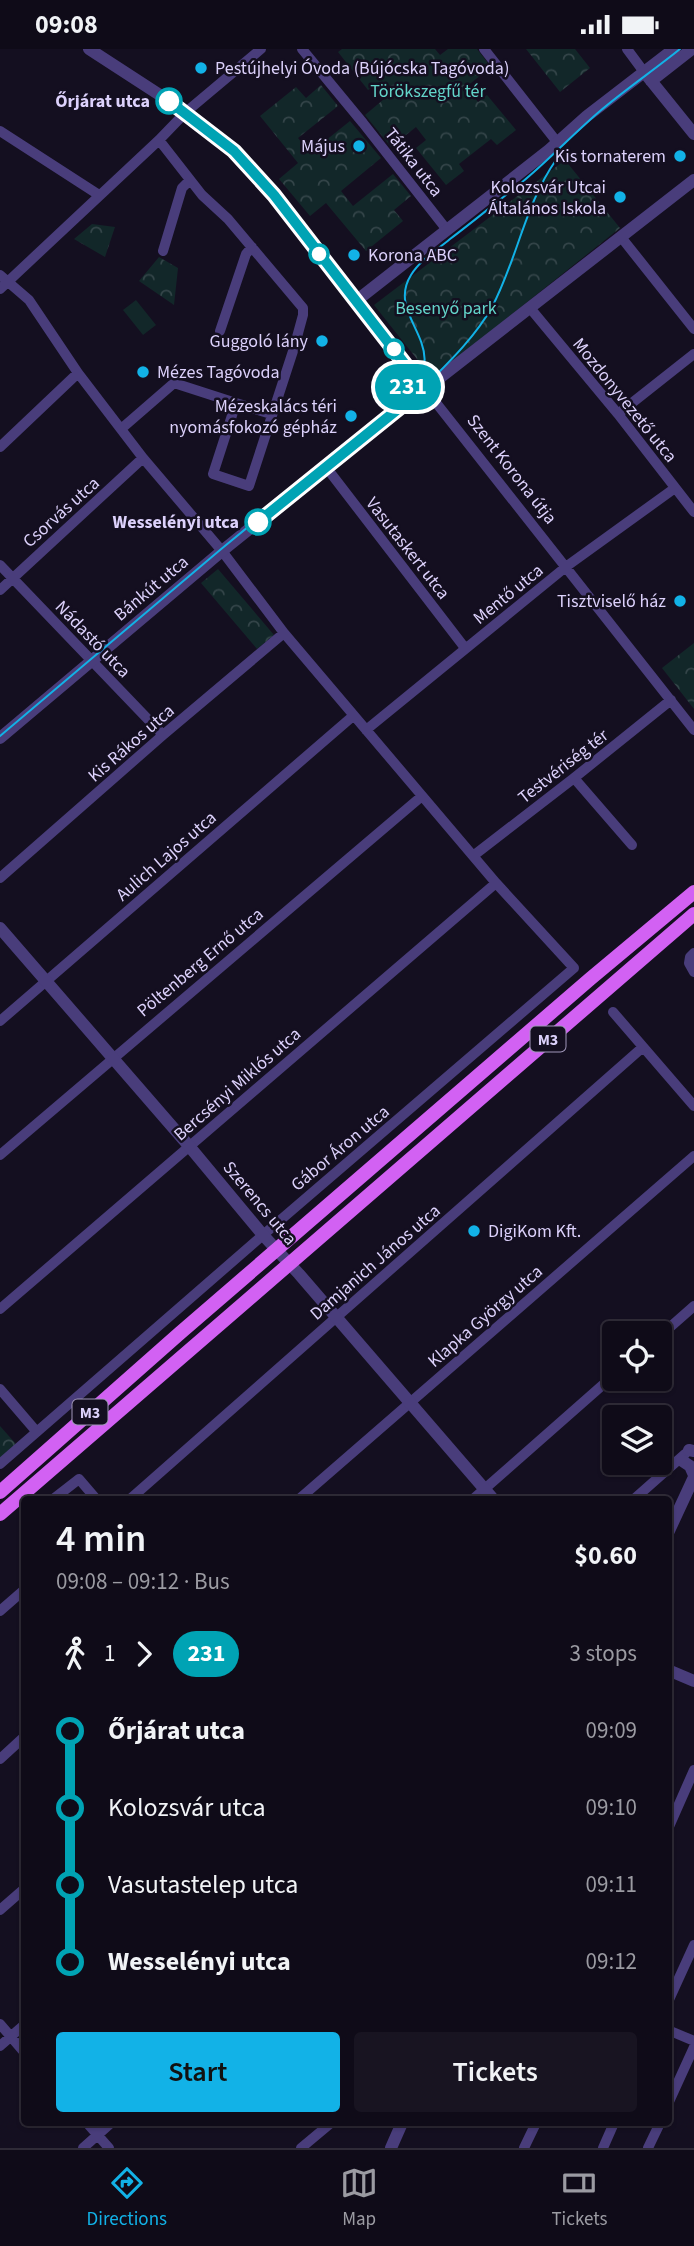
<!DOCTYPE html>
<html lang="en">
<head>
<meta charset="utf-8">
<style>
	:root { --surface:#0f0b18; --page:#181421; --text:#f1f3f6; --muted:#9b9ba2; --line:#2f2b37; --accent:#12b2e7 }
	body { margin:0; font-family:"Source Sans 3",sans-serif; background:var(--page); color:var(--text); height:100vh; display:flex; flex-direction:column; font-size:26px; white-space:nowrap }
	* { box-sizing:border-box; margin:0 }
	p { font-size:23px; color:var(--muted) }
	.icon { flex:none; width:38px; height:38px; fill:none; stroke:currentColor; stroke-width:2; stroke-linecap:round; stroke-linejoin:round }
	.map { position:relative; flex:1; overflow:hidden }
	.panel { position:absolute; left:21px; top:1447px; width:651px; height:630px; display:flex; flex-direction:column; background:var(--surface); border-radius:7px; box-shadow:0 2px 5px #0004,0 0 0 2px var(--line) }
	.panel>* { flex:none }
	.badge { padding:0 14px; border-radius:23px; font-size:24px; line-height:46px }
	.controls { position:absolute; left:602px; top:1272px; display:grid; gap:14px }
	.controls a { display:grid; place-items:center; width:70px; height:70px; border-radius:7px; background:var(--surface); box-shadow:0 2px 5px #0004,0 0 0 2px var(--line); font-size:35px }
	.map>.badge { position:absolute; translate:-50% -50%; box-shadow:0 0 0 4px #fff }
	.legs { display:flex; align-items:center; gap:10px; height:77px; padding:0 35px; font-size:23px }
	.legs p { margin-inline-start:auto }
	.headline { display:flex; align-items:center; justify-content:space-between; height:119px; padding:0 35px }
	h1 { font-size:38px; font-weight:600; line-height:52px }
	.action { display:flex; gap:14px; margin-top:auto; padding:14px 35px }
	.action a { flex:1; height:80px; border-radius:7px; background:var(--accent); color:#111; font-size:28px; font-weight:600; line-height:80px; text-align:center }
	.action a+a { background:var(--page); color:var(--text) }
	ul { padding:0 35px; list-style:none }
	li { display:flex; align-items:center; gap:24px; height:77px; font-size:26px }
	li i { display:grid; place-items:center; width:10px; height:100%; margin:0 9px; background:currentColor }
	li i::after { content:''; width:18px; height:18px; margin:-9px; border:5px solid; border-radius:50%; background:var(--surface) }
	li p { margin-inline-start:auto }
	li:first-child i { background:linear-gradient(#0000 50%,currentColor 0) }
	li:last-child i { background:linear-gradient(currentColor 50%,#0000 0) }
	.status { display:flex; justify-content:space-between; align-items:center; height:49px; padding:0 35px; background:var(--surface); direction:ltr }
	.status svg { height:19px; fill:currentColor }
	.tabs { display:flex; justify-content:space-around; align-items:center; height:98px; border-top:2px solid var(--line); background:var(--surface); font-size:19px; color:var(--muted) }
	.tabs a { display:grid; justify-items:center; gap:4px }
	.tabs .current { color:var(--accent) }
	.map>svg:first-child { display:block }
	.green { fill:#122729 }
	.park { fill:url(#park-crowns) }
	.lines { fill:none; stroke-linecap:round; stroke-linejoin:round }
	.minor { stroke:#493d7b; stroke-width:10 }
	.tertiary { stroke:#493d7b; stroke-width:12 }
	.primary { stroke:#d261f3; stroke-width:14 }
	.tram { stroke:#12b2e7; stroke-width:2 }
	.line-1-casing { stroke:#fff; stroke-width:16 }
	.line-1 { stroke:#00a3b4; stroke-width:10 }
	.poi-dot { fill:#12b2e7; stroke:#140f20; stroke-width:2.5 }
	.stop-1-dot { fill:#fff; stroke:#00a3b4; stroke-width:3.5 }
	.labels { text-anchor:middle; stroke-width:5; stroke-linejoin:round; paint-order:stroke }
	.shield { fill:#140f20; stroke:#a097b9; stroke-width:2 }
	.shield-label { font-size:16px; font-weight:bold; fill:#dcd1fb }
	.poi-label { font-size:18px; fill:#dcd1fb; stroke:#140f20; text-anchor:end }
	.park-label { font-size:18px; fill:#63d5ca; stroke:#140f20 }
	.stop-label { font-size:18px; font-weight:bold; fill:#dcd1fb; stroke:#140f20; text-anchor:end }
	.street-label { font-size:18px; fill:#dcd1fb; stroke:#140f20 }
</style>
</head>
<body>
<div class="status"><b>09:08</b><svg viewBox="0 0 49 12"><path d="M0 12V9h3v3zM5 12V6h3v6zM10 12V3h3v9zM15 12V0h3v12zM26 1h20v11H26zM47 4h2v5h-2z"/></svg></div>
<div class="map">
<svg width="694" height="2099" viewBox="0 0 694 2099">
	<defs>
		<pattern id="park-crowns" width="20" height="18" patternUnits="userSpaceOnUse" patternTransform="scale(1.75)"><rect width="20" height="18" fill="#122729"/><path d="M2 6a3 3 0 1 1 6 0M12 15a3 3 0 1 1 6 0" fill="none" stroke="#344549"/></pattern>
	</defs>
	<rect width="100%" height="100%" fill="#140f20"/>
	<path class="green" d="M136 251 156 276 143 286 123 261Z"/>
	<path class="park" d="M342 0H435L440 6 448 0H477L491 18 466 38 478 53 487 46 516 81 497 96 491 90 459 115 464 122 446 136 416 99 426 91 416 78 391 98 365 66 390 45 380 33 368 41 338 3Z
		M526 0H575L590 19 560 43Z
		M321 36 338 57 298 89 310 104 350 72 381 109 341 142 353 157 393 125 411 147 394 161 403 172 366 202 326 154 310 167 279 130 298 114 260 67 296 38 306 49Z
		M565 111 620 179 432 329 374 256Z
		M92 175 115 178 105 208 74 190Z
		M159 208 178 219 174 256 139 232Z
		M218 520 274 586 257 600 201 534Z
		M694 594V660L662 619Z
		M0 1377 16 1395 0 1409Z"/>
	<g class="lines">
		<path class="minor" d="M302 0 363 74 447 181
			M484 0 557 93
			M627 0 644 23
			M0 82 99 146
			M159 91 202 146 228 170 303 259V266L294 299 249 437 213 425 236 354 271 365
			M621 188 694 280
			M163 202 182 139 190 131
			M0 226 29 251 78 324 143 409 222 502 284 584 496 834 574 919 263 1186 0 1415
			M0 240 159 91 186 63 261 0
			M530 259 618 365 694 463
			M220 282 246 205 252 198
			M426 341 694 681
			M618 365 694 305
			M121 380 174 334 236 354
			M0 398 78 324
			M326 418 465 599
			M0 516 163 686
			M0 541 143 409
			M366 681 567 517 675 439
			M574 729 632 796
			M473 807 574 729 671 651
			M0 829 163 686 284 584
			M694 904 690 908 689 914 694 923
			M613 963 694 1057
			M0 972 353 667
			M0 1106 422 747
			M0 1260 496 834
			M660 1287 694 1257
			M0 1340 36 1382
			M52 1451 79 1430 97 1451
			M129 1451 643 998
			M298 1451 694 1107
			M472 1451 614 1326
			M633 1451 685 1405
			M0 1562 24 1541
			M0 1710 24 1688
			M668 1780 694 1721
			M0 1861 24 1840
			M668 1953 694 1896
			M0 1975 24 2003
			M668 1981 694 1992
			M0 1997 24 1976
			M668 2055 694 1998
			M87 2074 109 2099
			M83 2099 111 2074
			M301 2099 331 2074
			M524 2099 536 2074
			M603 2099 614 2074
			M648 2099 660 2074"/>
		<path class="tertiary" d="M89 0 186 63 234 102 274 146 426 341
			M644 23 694 85
			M651 32 692 0
			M356 252 549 101 587 67 674 0
			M403 356 409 329 408 319
			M0 689 222 502 347 401 694 131
			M0 879 189 1097 263 1186 299 1225 494 1451
			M689 1401 694 1402
			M681 1411 690 1417 694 1426
			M668 1484 694 1428
			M668 1621 694 1632
			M391 2099 402 2074"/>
		<path class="primary" d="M0 1443 180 1284 590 930 694 843
			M0 1465 694 865"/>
		<path class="tram" d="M419 343C445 317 474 290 492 258 517 211 525 155 556 111
			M0 687 220 501 406 348C457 297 384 269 411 226 420 211 437 201 450 190 474 172 498 152 521 134 549 111 573 85 600 62 626 40 654 21 680 0"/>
	</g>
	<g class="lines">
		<defs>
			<path id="line-1" d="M169 52 234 102 274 146 408 319 409 328 403 356 258 473"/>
		</defs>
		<use href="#line-1" class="line-1-casing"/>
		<use href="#line-1" class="line-1"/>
	</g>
	<g class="poi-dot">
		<circle cx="201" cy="19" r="7"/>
		<circle cx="359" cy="97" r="7"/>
		<circle cx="680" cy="107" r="7"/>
		<circle cx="620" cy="148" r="7"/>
		<circle cx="354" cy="206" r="7"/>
		<circle cx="322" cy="292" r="7"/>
		<circle cx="143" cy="323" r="7"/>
		<circle cx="351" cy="367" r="7"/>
		<circle cx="680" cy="552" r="7"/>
		<circle cx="474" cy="1182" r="7"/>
	</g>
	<g class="stop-1-dot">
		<circle cx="169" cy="52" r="12"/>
		<circle cx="319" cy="205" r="9"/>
		<circle cx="394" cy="300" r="9"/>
		<circle cx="258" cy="473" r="12"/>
	</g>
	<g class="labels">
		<g class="shield">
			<rect x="530.5" y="977.5" width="35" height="25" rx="5"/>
			<rect x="72.5" y="1350.5" width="35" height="25" rx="5"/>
		</g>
		<g class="shield-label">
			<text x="548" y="996">M3</text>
			<text x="90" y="1369">M3</text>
		</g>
		<g class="poi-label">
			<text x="215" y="25" text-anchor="start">Pestújhelyi Óvoda (Bújócska Tagóvoda)</text>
			<text x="345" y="103">Május</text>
			<text x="666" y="113">Kis tornaterem</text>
			<text x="606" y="144">Kolozsvár Utcai<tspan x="606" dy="21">Általános Iskola</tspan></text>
			<text x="368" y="212" text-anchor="start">Korona ABC</text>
			<text x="308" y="298">Guggoló lány</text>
			<text x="157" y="329" text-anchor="start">Mézes Tagóvoda</text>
			<text x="337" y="363">Mézeskalács téri<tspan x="337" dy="21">nyomásfokozó gépház</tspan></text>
			<text x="666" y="558">Tisztviselő ház</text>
			<text x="488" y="1188" text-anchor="start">DigiKom Kft.</text>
		</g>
		<g class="park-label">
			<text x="428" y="48">Törökszegfű tér</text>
			<text x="446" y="265">Besenyő park</text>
		</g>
		<g class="stop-label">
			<text x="150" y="58">Őrjárat utca</text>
			<text x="239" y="479">Wesselényi utca</text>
		</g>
		<g class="street-label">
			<text transform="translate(414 113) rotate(52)" y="6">Tátika utca</text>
			<text transform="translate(625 351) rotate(51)" y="6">Mozdonyvezető utca</text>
			<text transform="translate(512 420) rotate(52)" y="6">Szent Korona útja</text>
			<text transform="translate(61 463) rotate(-42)" y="6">Csorvás utca</text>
			<text transform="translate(408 499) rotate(52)" y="6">Vasutaskert utca</text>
			<text transform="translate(151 539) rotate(-40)" y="6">Bánkút utca</text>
			<text transform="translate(508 545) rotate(-39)" y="6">Mentő utca</text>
			<text transform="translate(93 590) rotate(46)" y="6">Nádastó utca</text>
			<text transform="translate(131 694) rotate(-41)" y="6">Kis Rákos utca</text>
			<text transform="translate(563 717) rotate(-38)" y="6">Testvériség tér</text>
			<text transform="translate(166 807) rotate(-41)" y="6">Aulich Lajos utca</text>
			<text transform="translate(200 913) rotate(-40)" y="6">Pöltenberg Ernő utca</text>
			<text transform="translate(237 1035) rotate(-41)" y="6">Bercsényi Miklós utca</text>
			<text transform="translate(340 1099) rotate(-40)" y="6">Gábor Áron utca</text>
			<text transform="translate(260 1154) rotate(50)" y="6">Szerencs utca</text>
			<text transform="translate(375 1213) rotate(-41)" y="6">Damjanich János utca</text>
			<text transform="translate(485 1267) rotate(-41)" y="6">Klapka György utca</text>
		</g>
	</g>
</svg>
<div class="controls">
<a><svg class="icon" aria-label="locate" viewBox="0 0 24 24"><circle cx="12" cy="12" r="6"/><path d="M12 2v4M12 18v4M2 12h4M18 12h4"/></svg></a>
<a><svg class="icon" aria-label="layers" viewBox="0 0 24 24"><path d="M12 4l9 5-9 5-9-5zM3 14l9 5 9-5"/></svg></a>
</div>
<b class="badge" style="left:408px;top:338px;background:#00a3b4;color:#fff">231</b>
<section class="panel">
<div class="headline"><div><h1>4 min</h1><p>09:08 – 09:12 · Bus</p></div><b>$0.60</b></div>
<div class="legs"><svg class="icon" aria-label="walk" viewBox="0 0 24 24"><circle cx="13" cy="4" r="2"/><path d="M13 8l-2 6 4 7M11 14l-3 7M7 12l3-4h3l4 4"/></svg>1<svg class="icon" aria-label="forward" viewBox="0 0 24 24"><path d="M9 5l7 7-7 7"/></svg><b class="badge" style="background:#00a3b4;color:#fff">231</b><p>3 stops</p></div>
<ul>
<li><i style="color:#00a3b4"></i><b>Őrjárat utca</b><p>09:09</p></li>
<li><i style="color:#00a3b4"></i><span>Kolozsvár utca</span><p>09:10</p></li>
<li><i style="color:#00a3b4"></i><span>Vasutastelep utca</span><p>09:11</p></li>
<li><i style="color:#00a3b4"></i><b>Wesselényi utca</b><p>09:12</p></li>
</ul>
<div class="action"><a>Start</a><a>Tickets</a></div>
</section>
</div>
<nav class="tabs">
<a class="current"><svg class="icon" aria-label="directions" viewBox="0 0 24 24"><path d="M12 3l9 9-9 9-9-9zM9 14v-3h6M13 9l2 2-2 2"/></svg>Directions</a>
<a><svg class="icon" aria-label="map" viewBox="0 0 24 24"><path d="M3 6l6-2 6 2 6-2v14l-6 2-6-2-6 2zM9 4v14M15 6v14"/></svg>Map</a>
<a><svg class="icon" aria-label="tickets" viewBox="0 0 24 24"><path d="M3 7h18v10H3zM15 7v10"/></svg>Tickets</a>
</nav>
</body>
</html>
